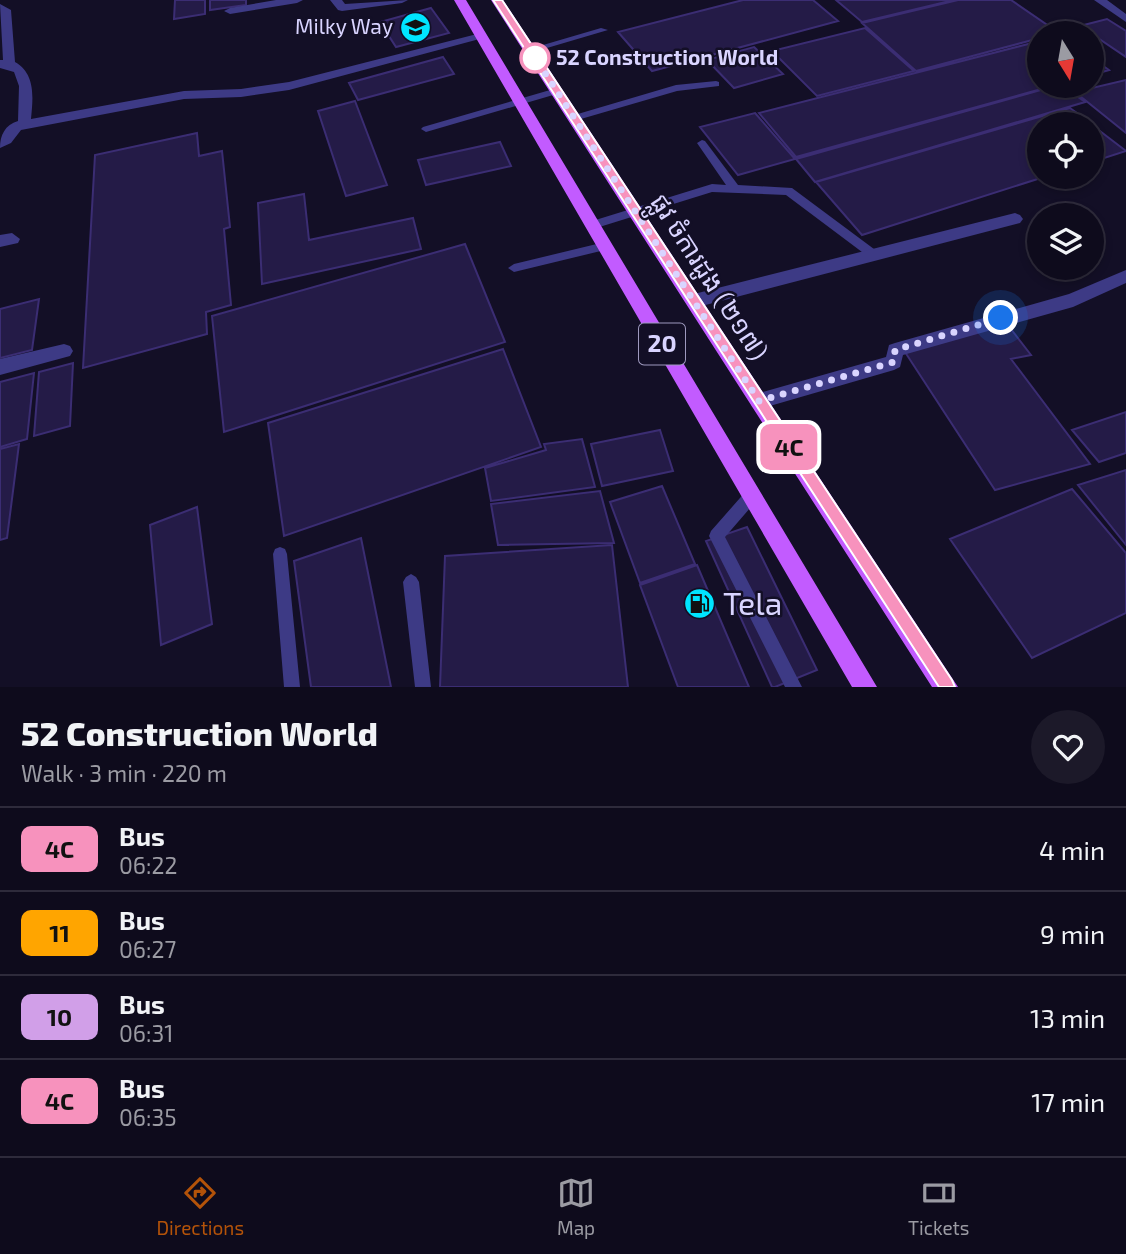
<!DOCTYPE html>
<html lang="en">
<head>
<meta charset="utf-8">
<style>
	:root { --surface:#0e0b1c; --page:#1c1929; --text:#f1f3f6; --muted:#9b9ba3; --line:#2e2b3b; --accent:#b45309 }
	body { margin:0; font-family:"Exo 2","Noto Sans Khmer",sans-serif; background:var(--page); color:var(--text); height:100vh; display:flex; flex-direction:column; font-size:26px; white-space:nowrap }
	* { box-sizing:border-box; margin:0 }
	p { font-size:23px; color:var(--muted) }
	.icon { flex:none; width:38px; height:38px; fill:none; stroke:currentColor; stroke-width:2; stroke-linecap:round; stroke-linejoin:round }
	.map { position:relative; height:687px; overflow:hidden }
	.drawer { display:flex; flex-direction:column; background:var(--surface); flex:1 }
	.drawer>* { flex:none }
	.badge { padding:0 14px; border-radius:10px; font-size:24px; line-height:46px }
	.needle { width:46px; rotate:169deg }
	.fabs { position:absolute; left:1027px; top:21px; display:grid; gap:14px }
	.fabs a { display:grid; place-items:center; width:77px; height:77px; border-radius:50%; background:var(--surface); box-shadow:0 4px 10px #0003,0 0 0 2px var(--line); font-size:35px }
	.you { position:absolute; width:35px; height:35px; margin:-18px; border:5px solid #fff; border-radius:50%; background:#1a73e8; box-shadow:0 0 0 10px #1a73e833 }
	.map>.badge { position:absolute; translate:-50% -50%; box-shadow:0 0 0 4px #fff }
	.round { display:grid; place-items:center; flex:none; width:74px; height:74px; border-radius:37px; background:var(--page) }
	.headline { display:flex; align-items:center; justify-content:space-between; height:119px; padding:0 21px }
	h1 { font-size:33px; font-weight:800; line-height:52px }
	ul { padding:0; list-style:none }
	li { display:flex; align-items:center; gap:21px; height:84px; padding:0 21px; border-top:2px solid var(--line) }
	li div { flex:1 }
	li b { display:block; font-size:26px }
	li em { font-style:normal }
	li .badge { min-width:77px; font-weight:700; text-align:center }
	.dock { display:flex; justify-content:space-around; align-items:center; height:98px; border-top:2px solid var(--line); background:var(--surface); font-size:19px; color:var(--muted) }
	.dock a { display:grid; justify-items:center; gap:4px }
	.dock .on { color:var(--accent) }
	.map>svg:first-child { display:block }
	.building { fill:#241b47; stroke:#3b2d73; stroke-width:2 }
	.lines { fill:none; stroke-linecap:round; stroke-linejoin:round }
	.service { fill:#3d3a85; fill-rule:evenodd }
	.minor { fill:#3d3a85; fill-rule:evenodd }
	.primary { fill:#c25bff; fill-rule:evenodd }
	.line { fill:#f792bd; stroke:#fff; stroke-width:2 }
	.walk { stroke:#d9d4ff; stroke-width:7; stroke-dasharray:0 12.6 }
	.stop-dot { fill:#fff; stroke:#f792bd; stroke-width:3.5 }
	.labels { text-anchor:middle; stroke-width:5; stroke-linejoin:round; paint-order:stroke }
	.far-poi-label { font-size:21px; fill:#d9d4ff; stroke:#130f26; text-anchor:end }
	.far-stop-label { font-size:21px; font-weight:bold; fill:#d9d4ff; stroke:#130f26; text-anchor:start }
	.shield { fill:#130f26; stroke:#9e99be; stroke-width:2 }
	.shield-label { font-size:24px; font-weight:bold; fill:#d9d4ff }
	.street-label { font-size:26px; fill:#d9d4ff; stroke:#130f26 }
	.near-poi-label { font-size:32px; fill:#d9d4ff; stroke:#130f26; text-anchor:start }
</style>
</head>
<body>
<div class="map">
<svg width="1126" height="687" viewBox="0 0 1126 687">
	<rect width="100%" height="100%" fill="#130f26"/>
	<path class="building" d="M175 0H205V14L174 19Z
		M210 0H246V5L210 10Z
		M743 0H813L838 21 652 71 618 32Z
		M836 0H954L862 22Z
		M958 0H1011L1059 33H1040V38L916 71 862 23Z
		M431 8 449 33 396 47 380 22Z
		M1107 19 1126 31V57L1080 26Z
		M865 28 914 71 817 96 772 51Z
		M1040 41V86H1052L796 157 759 113Z
		M754 47 783 74 734 88 707 60Z
		M443 57 454 74 358 100 349 83Z
		M1092 58 1109 70 1092 75Z
		M1126 80V133L1075 92Z
		M1055 86H1063L1085 102 815 182 796 159Z
		M355 101 387 185 346 196 318 111Z
		M1070 108 1092 124H1040V177H1044L862 235 816 182Z
		M755 113 795 159 738 175 700 127Z
		M1092 125 1126 151 1092 162Z
		M197 133 199 156 222 151 230 227 224 229 231 305 206 312 207 334 83 368 95 155Z
		M500 142 511 166 426 185 418 160Z
		M304 194 309 240 413 218 421 249 262 284 258 203Z
		M465 244 505 342 224 432 212 316Z
		M39 299 32 350 0 358V309Z
		M1007 324 1031 355 1011 359 1090 464 995 490 903 349Z
		M503 349 541 447 284 536 268 423Z
		M73 363 70 426 34 436 39 372Z
		M34 373 27 439 0 447V382Z
		M1126 412V453L1099 462 1072 430Z
		M660 430 673 471 602 486 591 444Z
		M582 439 595 487 491 501 485 468 546 450 544 444Z
		M19 444 7 538 0 540V449Z
		M1126 470V545L1078 485Z
		M662 486 695 564 640 583 610 502Z
		M1072 489 1126 553V613L1032 658 950 539Z
		M600 491 614 543 498 545 491 504Z
		M197 507 212 624 161 645 150 525Z
		M747 527 817 670 775 687H772L706 541Z
		M361 538 391 687H311L294 561Z
		M612 545 628 687H440L445 556Z
		M697 565 749 687H678L640 585Z"/>
	<g class="lines">
		<path class="service" d="M601 28 608 30 530 53 526 50Z
			M716 81 719 82V86L677 91 574 121 569 118 571 116 676 85Z
			M557 88 560 89V93L426 132 421 129 423 127Z
			M702 140 705 141 738 185 792 188 878 252 880 255 878 258H870L786 195 712 192 593 229 589 228 588 225 589 222 712 184 726 185 697 143Z
			M605 242 611 246 609 249 514 272 508 268 514 264Z
			M752 488 757 490 759 495 757 500 725 537 802 687H785L709 536 711 531 747 490Z
			M280 547 285 549 287 554 300 687H284L273 554 275 549Z
			M411 574 416 577 419 582 431 687H415L403 582 406 577Z"/>
		<path class="minor" d="M276 0H303L297 3 230 14 224 11 230 8Z
			M330 0H342L345 4 408 0 402 3 342 11 338 10Z
			M1094 0H1107L1126 14V22Z
			M0 4 11 10 15 62C36 74 33 98 31 119L184 91 241 89 289 82 481 33 487 37 289 90 241 97 184 99 21 130 11 143 0 148C0 135 5 125 18 121L19 86 14 72 0 68V60H3Z
			M1015 213 1020 215 1023 219 1020 223 694 308 688 306 686 301 688 296 694 294Z
			M12 233 20 239 18 243 0 247V235Z
			M1126 270V283L1073 307 903 355 900 367 894 370 759 409 752 407 750 401 752 395 759 393 886 357 889 345 895 343 1069 294Z
			M64 344 70 346 73 351 70 356 0 375V359Z"/>
		<path class="primary" d="M454 0H466L877 687H852Z
			M491 0H503L958 687H932Z"/>
	</g>
	<path class="line" d="M493 0H502L952 680 955 687H939Z"/>
	<g class="lines">
		<path class="walk" d="M535 58 530 50 759 401 894 362 895 350 1001 318"/>
	</g>
	<defs>
		<symbol id="school-disc" viewBox="-11 -11 22 22"><circle r="9.5" fill="#00e5ff" stroke="#130f26"/><path d="M0-5L7-2L0 1L-7-2ZM-4 1L0 2.5L4 1V4Q0 6-4 4Z" fill="#111"/></symbol>
		<symbol id="fuel-disc" viewBox="-11 -11 22 22"><circle r="9.5" fill="#00e5ff" stroke="#130f26"/><path d="M-5.5-6h7V0h2V4h1.3V-2.5L3-4.5l.8-.8L6-3V5H2.5V1h-1V6h-7ZM-4.2-4.7v3.2H.2V-4.7Z" fill="#111"/></symbol>
	</defs>
	<g fill-rule="evenodd">
		<use href="#school-disc" x="398" y="10" width="35" height="35"/>
		<use href="#fuel-disc" x="682" y="586" width="35" height="35"/>
	</g>
	<circle class="stop-dot" cx="535" cy="58" r="14"/>
	<g class="labels">
		<g class="far-poi-label">
			<text x="393" y="34">Milky Way</text>
		</g>
		<g class="far-stop-label">
			<text x="556" y="65">52 Construction World</text>
		</g>
		<rect class="shield" x="639" y="323.5" width="46" height="41" rx="5"/>
		<g class="shield-label">
			<text x="662" y="352">20</text>
		</g>
		<g class="street-label">
			<text transform="translate(709 277) rotate(57)" y="9">ផ្លូវ ចំការដូង (២១៧)</text>
		</g>
		<g class="near-poi-label">
			<text x="723" y="615">Tela</text>
		</g>
	</g>
</svg>
<div class="fabs">
<a><svg class="needle" viewBox="-14 -14 28 28"><path d="M0-13l5 13h-10z" fill="#e53935"/><path d="M0 13l5-13h-10z" fill="#9b9ba3"/></svg></a>
<a><svg class="icon" aria-label="locate" viewBox="0 0 24 24"><circle cx="12" cy="12" r="6"/><path d="M12 2v4M12 18v4M2 12h4M18 12h4"/></svg></a>
<a><svg class="icon" aria-label="layers" viewBox="0 0 24 24"><path d="M12 4l9 5-9 5-9-5zM3 14l9 5 9-5"/></svg></a>
</div>
<div class="you" style="left:1001px;top:318px"></div>
<b class="badge" style="left:789px;top:447px;background:#f792bd;color:#111">4C</b>
</div>
<section class="drawer">
<div class="headline"><div><h1>52 Construction World</h1><p>Walk · 3 min · 220 m</p></div><a class="round"><svg class="icon" aria-label="heart" viewBox="0 0 24 24"><path d="M12 20l-8-8c-3-5 5-10 8-4 3-6 11-1 8 4z"/></svg></a></div>
<ul>
<li><span class="badge" style="background:#f792bd;color:#111">4C</span><div><b>Bus</b><p>06:22</p></div><em>4 min</em></li>
<li><span class="badge" style="background:#ffa500;color:#111">11</span><div><b>Bus</b><p>06:27</p></div><em>9 min</em></li>
<li><span class="badge" style="background:#d19fe8;color:#111">10</span><div><b>Bus</b><p>06:31</p></div><em>13 min</em></li>
<li><span class="badge" style="background:#f792bd;color:#111">4C</span><div><b>Bus</b><p>06:35</p></div><em>17 min</em></li>
</ul>
</section>
<nav class="dock">
<a class="on"><svg class="icon" aria-label="directions" viewBox="0 0 24 24"><path d="M12 3l9 9-9 9-9-9zM9 14v-3h6M13 9l2 2-2 2"/></svg>Directions</a>
<a><svg class="icon" aria-label="map" viewBox="0 0 24 24"><path d="M3 6l6-2 6 2 6-2v14l-6 2-6-2-6 2zM9 4v14M15 6v14"/></svg>Map</a>
<a><svg class="icon" aria-label="tickets" viewBox="0 0 24 24"><path d="M3 7h18v10H3zM15 7v10"/></svg>Tickets</a>
</nav>
</body>
</html>
